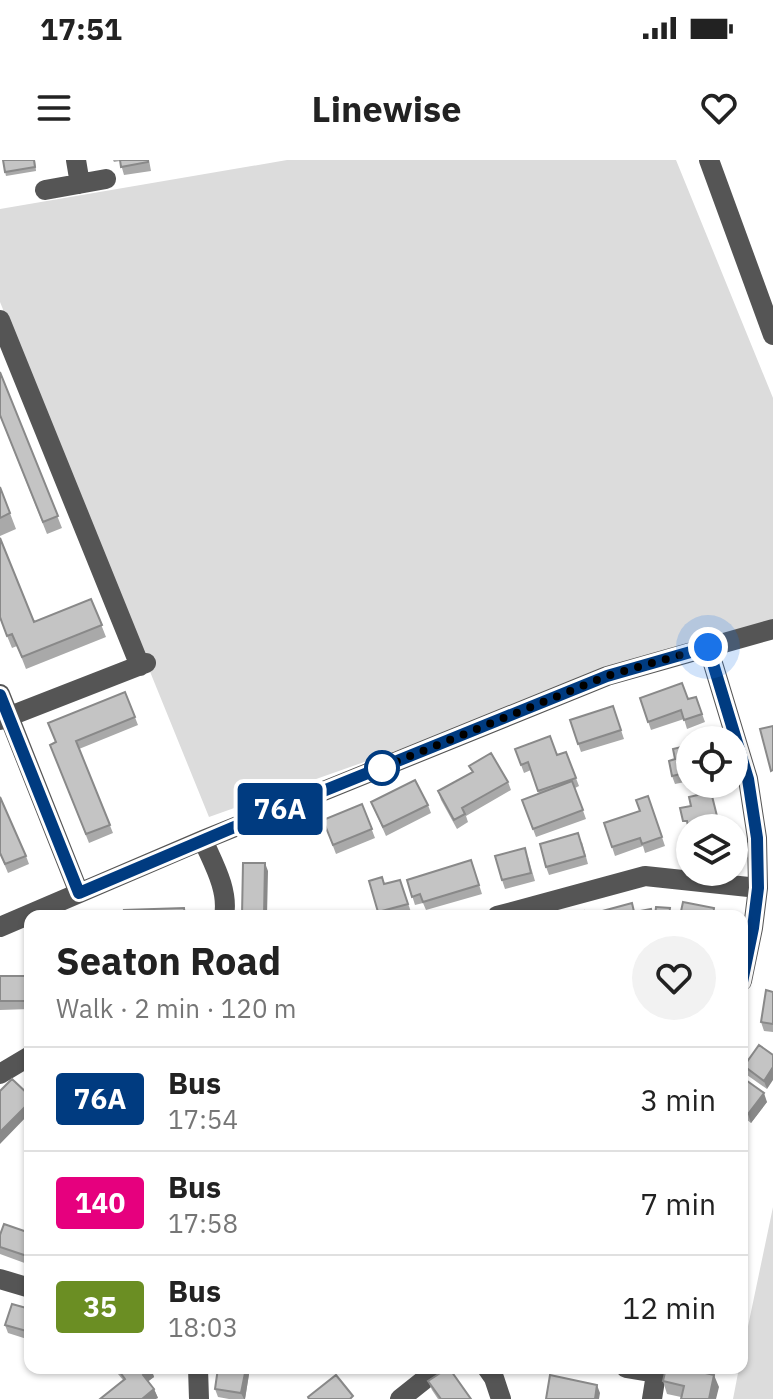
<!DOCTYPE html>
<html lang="en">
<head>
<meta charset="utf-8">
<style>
	:root { --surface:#fff; --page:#f2f2f2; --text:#222; --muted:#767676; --line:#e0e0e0 }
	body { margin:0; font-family:"IBM Plex Sans",sans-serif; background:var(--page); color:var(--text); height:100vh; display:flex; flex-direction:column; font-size:30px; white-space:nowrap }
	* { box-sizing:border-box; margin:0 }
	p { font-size:26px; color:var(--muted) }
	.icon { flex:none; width:44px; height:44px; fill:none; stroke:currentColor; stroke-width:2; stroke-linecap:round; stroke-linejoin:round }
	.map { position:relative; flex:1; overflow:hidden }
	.side { position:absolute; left:24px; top:750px; width:724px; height:464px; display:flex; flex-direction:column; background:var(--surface); border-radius:16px; box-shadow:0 2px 6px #0004 }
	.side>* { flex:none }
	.badge { padding:0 16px; border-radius:6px; font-size:28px; line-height:52px }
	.buttons { position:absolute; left:676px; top:566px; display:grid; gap:16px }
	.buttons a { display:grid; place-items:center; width:72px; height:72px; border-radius:50%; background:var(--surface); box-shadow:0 2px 6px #0004; font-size:40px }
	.you { position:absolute; width:40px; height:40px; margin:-20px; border:6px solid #fff; border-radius:50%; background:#1a73e8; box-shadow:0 0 0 12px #1a73e833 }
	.map>.badge { position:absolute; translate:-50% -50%; box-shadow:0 0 0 4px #fff }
	.round { display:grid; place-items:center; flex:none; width:84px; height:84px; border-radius:42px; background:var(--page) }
	.headline { display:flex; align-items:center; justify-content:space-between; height:136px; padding:0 32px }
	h1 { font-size:38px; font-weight:700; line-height:60px }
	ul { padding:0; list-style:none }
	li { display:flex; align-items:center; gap:24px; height:104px; padding:0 32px; border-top:2px solid var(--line) }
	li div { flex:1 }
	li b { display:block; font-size:30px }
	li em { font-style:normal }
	li .badge { min-width:88px; font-weight:700; text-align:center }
	.status { display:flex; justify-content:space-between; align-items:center; height:56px; padding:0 40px; background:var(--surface); direction:ltr }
	.status svg { height:22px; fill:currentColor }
	header { display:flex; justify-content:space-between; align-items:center; height:104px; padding:0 32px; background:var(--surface); font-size:36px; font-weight:700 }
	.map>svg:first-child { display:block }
	.green { fill:#dcdcdc }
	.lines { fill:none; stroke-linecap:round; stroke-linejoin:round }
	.minor { stroke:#555; stroke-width:20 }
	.wall { fill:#a9a9a9 }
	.shaded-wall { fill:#898989 }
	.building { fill:#c4c4c4; stroke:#898989; stroke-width:2 }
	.line-casing { stroke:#fff; stroke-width:18 }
	.line { stroke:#003b80; stroke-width:12 }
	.walk { stroke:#000; stroke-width:8; stroke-dasharray:0 14.4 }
	.stop-dot { fill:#fff; stroke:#003b80; stroke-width:4 }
</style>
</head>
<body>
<div class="status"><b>17:51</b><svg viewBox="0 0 49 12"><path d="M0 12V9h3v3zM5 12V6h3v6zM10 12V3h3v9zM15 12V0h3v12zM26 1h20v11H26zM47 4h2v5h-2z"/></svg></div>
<header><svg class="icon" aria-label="menu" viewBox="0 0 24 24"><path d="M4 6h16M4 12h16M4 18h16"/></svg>Linewise<svg class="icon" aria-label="heart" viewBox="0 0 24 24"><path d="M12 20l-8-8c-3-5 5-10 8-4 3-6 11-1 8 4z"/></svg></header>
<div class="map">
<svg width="773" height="1239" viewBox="0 0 773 1239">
	<rect width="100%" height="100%" fill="#fff"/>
	<path class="green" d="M287 0H676L773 238V469L607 516 209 657 0 142V49Z
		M773 1047V1239H733L739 1208H742V1195Z"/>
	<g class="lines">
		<path class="minor" d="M76 0 80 24
			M709 0 773 175
			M45 30 106 19
			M0 160 140 506
			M708 487 748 619 757 678 758 728 753 768 742 821
			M0 534 79 733
			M0 560 146 503
			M203 680C213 703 229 730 224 756
			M497 756 645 716 758 728
			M0 767 203 680 607 516 773 469
			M0 914 30 896
			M0 1119 30 1128
			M198 1208 199 1239
			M487 1208 494 1218 501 1239
			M626 1208 656 1213
			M400 1239 439 1208
			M652 1239 657 1208"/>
	</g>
	<path class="wall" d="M35 0 36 11 6 16 5 12Z
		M113 0H149L151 11 124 15 120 1 114 2Z
		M0 212 62 368 47 374 0 256Z
		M0 327 16 369 0 376Z
		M91 439 106 477 26 509 17 486 12 488 0 459 34 462Z
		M125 532 138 565 79 589 113 673 89 683 50 585 56 583Z
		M696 537 705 562 687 569 684 559 651 570 640 538 688 539Z
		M613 546 624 579 581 592 570 560Z
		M690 585V621L675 624 672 616 675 599Z
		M515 589 557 595 566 592 579 626 575 628 586 659 536 677 522 640 539 634 531 610 524 613Z
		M469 606 508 622 511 630 466 656 468 662 457 669 441 640 438 631 472 612Z
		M648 636 665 686 645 693 643 686 615 696 604 663 640 651Z
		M371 642 428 645 431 653 386 676Z
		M362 644 375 678 336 694 323 660Z
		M582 682 588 704 549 715 546 707Z
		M0 694 26 696 29 704 8 713Z
		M528 697 535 721 505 729 502 720Z
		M474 709 482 734 426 750 423 743 415 745 407 720Z
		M400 720 411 752 398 756H380L369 721 384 724Z
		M0 816H30V849L0 850Z
		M773 832V872L764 871 761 862Z
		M759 885 767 929 747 915 744 906Z
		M742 920 767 942 751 963 742 956Z
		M30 1073V1105L0 1094V1075Z
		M30 1149V1180L8 1173 5 1165Z
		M113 1208H151L154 1217 148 1221 154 1229 158 1238 123 1220Z
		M250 1208 245 1239H229L218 1237 215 1229Z
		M686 1208H710L709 1213Z
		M428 1221 471 1239H438L432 1230Z
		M663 1221 719 1227 681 1237 667 1234Z"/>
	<path class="shaded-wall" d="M265 703 268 711 267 756H264Z
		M773 907V920L767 929 764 921Z
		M764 933 767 942 751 963 748 954Z
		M30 942V953L0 984V972Z
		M151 1208 154 1217 146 1223 143 1215Z
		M246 1208H250L245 1239H244L241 1233Z
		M714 1215 719 1227 716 1239H709Z
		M597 1225 600 1233 599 1239H595Z
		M154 1229 158 1238 156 1239H142Z"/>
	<path class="building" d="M3 0H34L35 7 5 12Z
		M120 0H148V2L121 7Z
		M0 212 58 356 43 362 0 255Z
		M0 327 10 353 0 358Z
		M0 378 34 462 91 439 102 465 22 497 12 474 7 476 0 457Z
		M682 523 688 539 696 537 702 554 684 560 681 550 648 562 640 538Z
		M125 532 135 557 76 581 110 665 86 674 50 585 56 582 48 563Z
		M613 546 621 570 578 584 570 560Z
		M773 566V610L771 611 760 569Z
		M550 576 557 595 566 592 576 618 538 631 528 602 521 605 515 589Z
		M690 585V612L672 616 669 601 675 599 673 589Z
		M491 593 508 622 462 648 465 654 454 660 438 631 473 612 469 606Z
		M415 620 428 645 383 667 371 642Z
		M572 621 583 650 533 669 522 640Z
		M711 632 720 668H690V677L687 661H683L680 648 691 646 689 637Z
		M648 636 662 677 642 684 640 678 612 687 604 663 640 651 636 640Z
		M0 637 26 696 5 704 0 693Z
		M362 644 372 669 333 685 323 660Z
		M578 673 585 696 546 707 540 684Z
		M525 688 531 713 502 720 495 696Z
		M471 700 479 725 423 742 420 734 412 737 407 720Z
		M243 703H265L264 756H242Z
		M382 717 384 724 400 720 408 744 378 752 369 721Z
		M683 742 714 748 713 756H680Z
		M632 743 635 756H596L595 753Z
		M656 747 670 748 669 756H655Z
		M184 748 185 756H125L124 750Z
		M651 749 652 756H641L640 751Z
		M584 751 585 756H567Z
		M0 816H30V841H0Z
		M766 830 773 832V864L761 862Z
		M759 885 773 895V907L764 921 744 906Z
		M743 918 764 933 748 954 742 950V920Z
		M12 919 30 936V942L0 972V931Z
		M4 1064 30 1073V1097L0 1087V1075Z
		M12 1144 30 1149V1172L5 1165Z
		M117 1208H151L143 1215 154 1229 142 1239H100L125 1219Z
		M218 1208H246L241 1233 215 1229Z
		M448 1208H449L471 1239H441L428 1221Z
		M666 1208H684L714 1215 709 1239H681L684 1226 663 1221Z
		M336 1215 353 1236 350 1239H309L308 1237Z
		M550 1215 597 1225 595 1239H546Z"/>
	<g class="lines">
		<defs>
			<path id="line" d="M0 535 79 733 232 668 607 516 708 487 748 619 757 678 758 728 753 768 742 822"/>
		</defs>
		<use href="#line" class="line-casing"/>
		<use href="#line" class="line"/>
		<path class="walk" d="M382 608 376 610 607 516 708 487"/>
	</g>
	<circle class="stop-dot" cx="382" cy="608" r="16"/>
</svg>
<div class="buttons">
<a><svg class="icon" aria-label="locate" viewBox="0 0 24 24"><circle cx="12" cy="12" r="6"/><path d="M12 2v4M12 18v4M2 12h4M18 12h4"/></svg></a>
<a><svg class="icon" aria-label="layers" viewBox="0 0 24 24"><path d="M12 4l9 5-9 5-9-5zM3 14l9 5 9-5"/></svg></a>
</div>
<div class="you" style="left:708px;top:487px"></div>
<b class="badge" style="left:280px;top:649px;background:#003b80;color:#fff">76A</b>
<section class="side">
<div class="headline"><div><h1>Seaton Road</h1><p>Walk · 2 min · 120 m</p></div><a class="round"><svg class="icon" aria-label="heart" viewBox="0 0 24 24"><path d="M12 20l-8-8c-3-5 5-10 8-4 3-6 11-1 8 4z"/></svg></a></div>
<ul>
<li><span class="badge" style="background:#003b80;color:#fff">76A</span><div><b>Bus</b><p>17:54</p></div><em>3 min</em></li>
<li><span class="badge" style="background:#e6007e;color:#fff">140</span><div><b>Bus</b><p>17:58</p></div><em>7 min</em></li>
<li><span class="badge" style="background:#6b8e23;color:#fff">35</span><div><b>Bus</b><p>18:03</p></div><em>12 min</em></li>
</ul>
</section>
</div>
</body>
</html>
